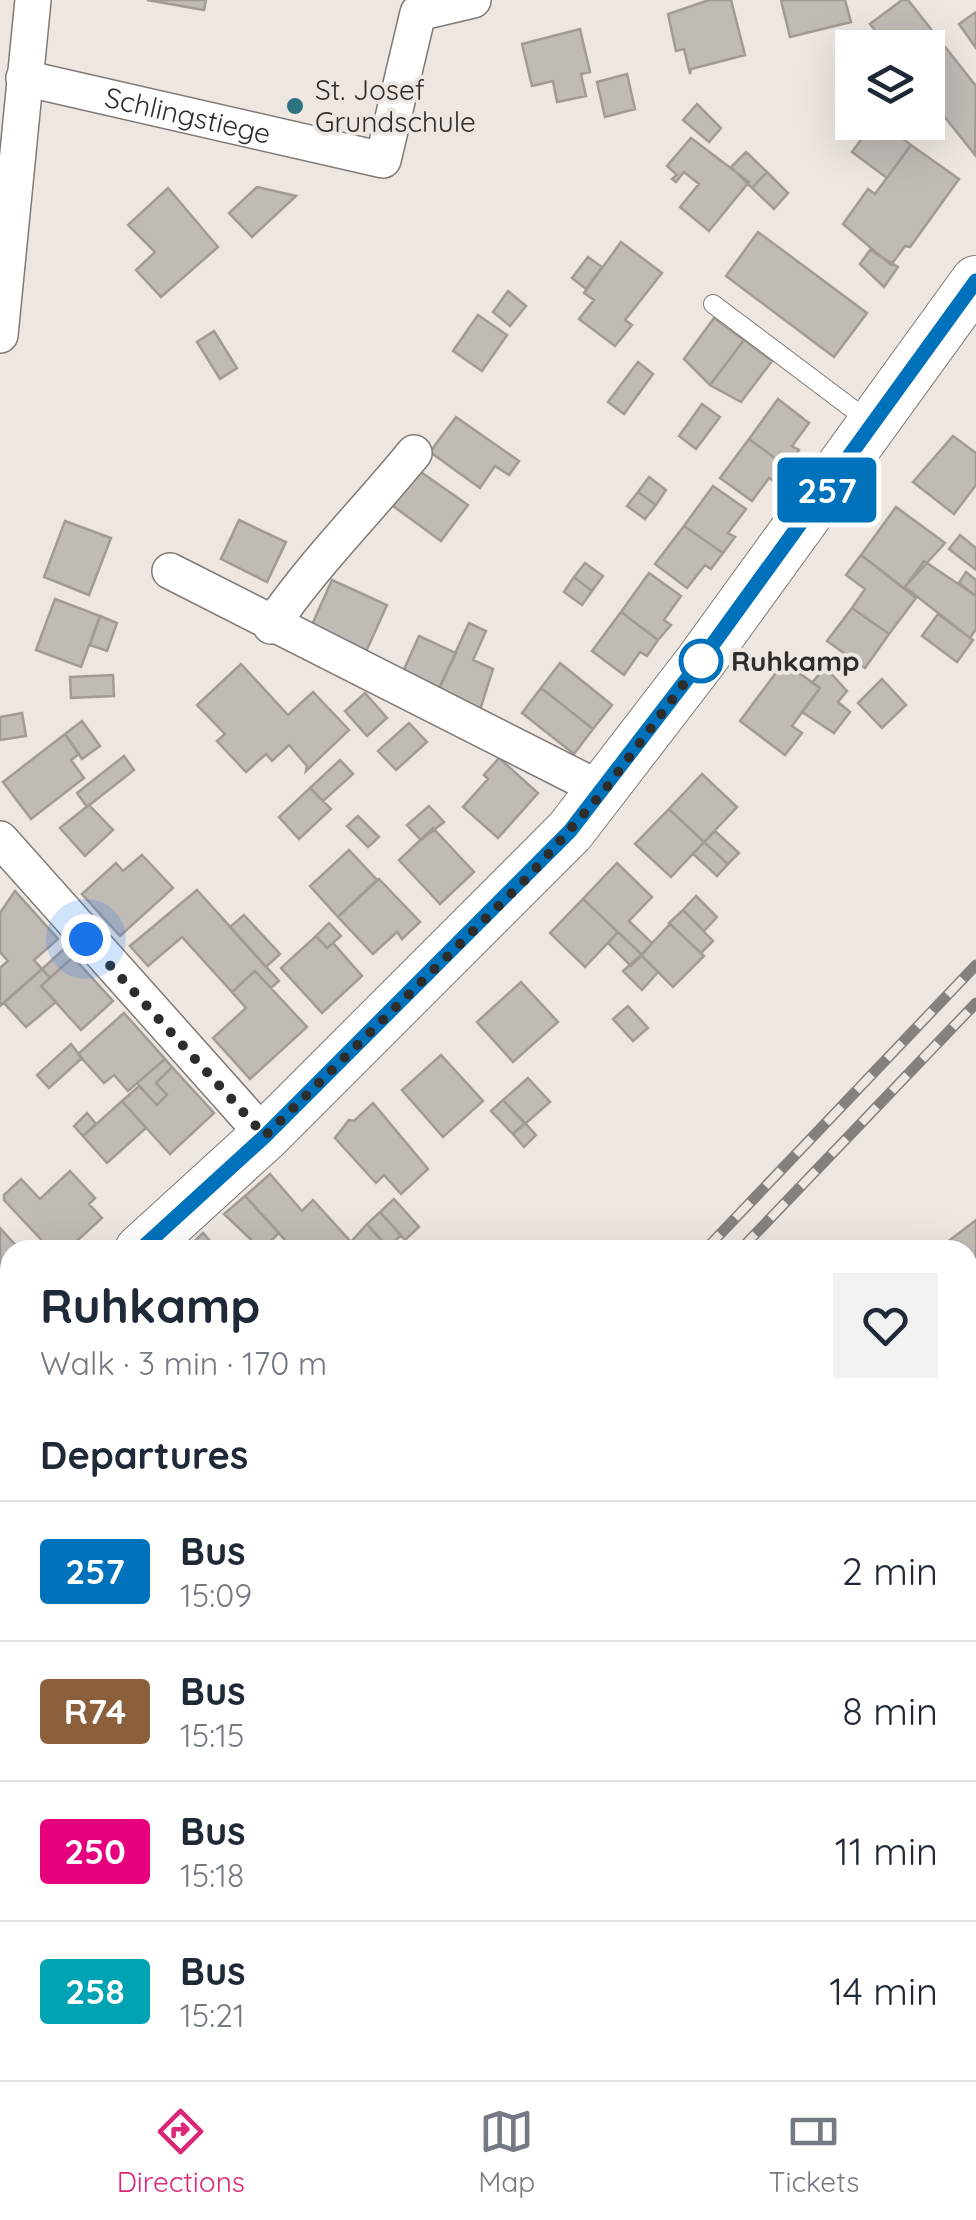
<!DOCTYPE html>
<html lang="en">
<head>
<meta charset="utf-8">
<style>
	:root { --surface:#fff; --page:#f2f2f3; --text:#1f2937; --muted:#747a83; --line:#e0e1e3; --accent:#db2777 }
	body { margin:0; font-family:Quicksand,sans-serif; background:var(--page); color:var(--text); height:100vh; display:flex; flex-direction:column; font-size:38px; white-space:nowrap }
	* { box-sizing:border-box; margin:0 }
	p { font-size:32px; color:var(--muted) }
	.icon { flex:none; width:55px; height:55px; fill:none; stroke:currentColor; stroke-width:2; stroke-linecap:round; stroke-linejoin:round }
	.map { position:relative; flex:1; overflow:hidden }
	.drawer { position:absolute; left:0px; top:1240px; width:978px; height:840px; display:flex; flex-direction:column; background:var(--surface); border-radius:30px 30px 0 0; box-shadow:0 10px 40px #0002 }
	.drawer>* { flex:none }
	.badge { padding:0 20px; border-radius:8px; font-size:35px; line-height:65px }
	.controls { position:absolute; left:835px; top:30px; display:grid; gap:20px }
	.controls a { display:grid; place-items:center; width:110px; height:110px; border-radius:0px; background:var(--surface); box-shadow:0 10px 40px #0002; font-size:50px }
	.you { position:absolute; width:50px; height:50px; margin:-25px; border:8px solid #fff; border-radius:50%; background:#1a73e8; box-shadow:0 0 0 15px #1a73e833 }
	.map>.badge { position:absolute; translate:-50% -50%; box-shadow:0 0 0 5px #fff }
	h2 { padding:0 40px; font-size:38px; line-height:90px }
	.round { display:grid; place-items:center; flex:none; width:105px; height:105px; border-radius:0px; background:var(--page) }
	.summary { display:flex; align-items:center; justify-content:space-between; height:170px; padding:0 40px }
	h1 { font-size:48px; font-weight:700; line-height:75px }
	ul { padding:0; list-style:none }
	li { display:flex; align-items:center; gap:30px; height:140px; padding:0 40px; border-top:2px solid var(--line) }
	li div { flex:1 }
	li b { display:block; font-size:38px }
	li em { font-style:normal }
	li .badge { min-width:110px; font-weight:700; text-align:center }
	.dock { display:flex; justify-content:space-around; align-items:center; height:140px; border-top:2px solid var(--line); background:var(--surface); font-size:28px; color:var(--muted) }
	.dock a { display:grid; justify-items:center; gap:5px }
	.dock .current { color:var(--accent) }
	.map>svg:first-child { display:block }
	.green { fill:#fbc39a }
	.building { fill:#c1bbb6; stroke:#a19a95; stroke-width:2.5 }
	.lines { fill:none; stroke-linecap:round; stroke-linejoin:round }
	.lane-casing { stroke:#817a76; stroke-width:20 }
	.street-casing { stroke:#817a76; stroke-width:38 }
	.secondary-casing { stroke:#817a76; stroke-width:52 }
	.lane { stroke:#fff; stroke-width:18 }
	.street { stroke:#fff; stroke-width:35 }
	.secondary { stroke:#fff; stroke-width:50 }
	.rail-casing { stroke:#84807d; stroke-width:11 }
	.rail { stroke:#ede6e1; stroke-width:8; stroke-dasharray:22; stroke-linecap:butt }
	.line-casing { stroke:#fff; stroke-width:22 }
	.line { stroke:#0072bc; stroke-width:15 }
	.walk { stroke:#2f2d2b; stroke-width:10; stroke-dasharray:0 18 }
	.poi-dot { fill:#2c737f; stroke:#ede6e1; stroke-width:4 }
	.stop-dot { fill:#fff; stroke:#0072bc; stroke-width:5 }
	.labels { text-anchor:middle; stroke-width:8; stroke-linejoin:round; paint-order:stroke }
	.poi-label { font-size:28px; fill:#2f2d2b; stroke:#ede6e1; text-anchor:start }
	.street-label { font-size:28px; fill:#2f2d2b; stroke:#ede6e1 }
	.stop-label { font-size:28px; font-weight:bold; fill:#2f2d2b; stroke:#ede6e1; text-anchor:start }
</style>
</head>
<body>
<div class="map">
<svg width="976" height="2080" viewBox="0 0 976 2080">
	<rect width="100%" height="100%" fill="#ede6e1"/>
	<path class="green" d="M968 2023 976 2030V2080L871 2079 878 2070H968Z"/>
	<path class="building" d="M147 0H206L204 10Z
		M709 0H731L745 55 691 69 690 74 684 49 676 51 668 14Z
		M781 0H845L851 22 790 37Z
		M902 0H908L976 86 975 155 928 96V48H889L870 24Z
		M976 12V48L959 24Z
		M580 29 590 72 581 74 586 96 557 102 553 81 532 86 522 44Z
		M627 74 635 109 605 117 597 82Z
		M697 104 721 128 709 142 683 120Z
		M874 122H881L911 145 887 178 852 152Z
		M691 138 749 182 709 231 680 207 699 184 684 172 676 182 672 179 677 175 667 166Z
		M911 145 959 179 910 247 905 246 891 265 843 224 868 189 875 194Z
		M746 152 767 172 752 188 731 167Z
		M767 172 788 193 774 209 752 188Z
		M257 187 296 196 252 237 229 213Z
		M168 188 218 247 161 297 136 270 155 252 128 225Z
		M758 232 867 313 834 357 726 276Z
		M621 242 662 273 625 320 632 325 615 346 579 319 594 300 584 293Z
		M870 250 898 267 884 287 860 264Z
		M588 257 602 267 586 289 572 278Z
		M508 291 526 306 510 326 493 312Z
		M478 315 507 335 482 371 453 351Z
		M714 318 744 340 710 385 684 359Z
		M214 331 237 368 220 379 197 342Z
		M744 340 772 361 741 402 710 385Z
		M638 362 653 374 624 414 608 402Z
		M778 399 809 423 792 446 799 450 787 467 749 439Z
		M702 404 720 417 696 449 679 436Z
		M456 417 519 461 509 475 495 466 480 488 430 452Z
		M953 436 976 453V485L954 514 913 482Z
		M749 439 787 467 775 482 769 478 752 501 720 478Z
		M418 470 468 505 441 541 393 506Z
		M649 477 666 490 656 505 638 492Z
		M713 486 746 509 728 533 735 537 723 553 684 526Z
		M638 492 656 505 645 519 627 506Z
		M896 507 945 543 905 587 909 592 861 555Z
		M239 520 286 542 267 582 221 559Z
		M65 521 111 538 89 595 44 577Z
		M684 526 723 553 711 569 705 565 687 588 655 564Z
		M960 535 976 548V570L949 549Z
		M861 555 916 598 889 634 852 608 865 589 846 575Z
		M924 561 976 596V629L970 638 905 587Z
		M585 563 603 576 592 591 574 577Z
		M966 572 976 580V596L959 583Z
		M649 573 681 596 664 620 671 625 658 640 621 612Z
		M574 577 592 591 582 605 564 592Z
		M332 580 387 605 364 656 311 627Z
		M55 599 100 616 81 667 36 650Z
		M852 608 889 634 865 668 827 641Z
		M621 612 658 640 647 656 640 652 624 675 592 651Z
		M938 614 973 640 957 662 922 636Z
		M100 616 117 623 107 651 90 645Z
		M469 623 486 631 473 660 493 669 480 710 438 691Z
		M419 636 456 653 438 691 402 674Z
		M784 662 820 688 792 726 802 733 785 755 740 721Z
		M560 663 612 705 593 729 541 688Z
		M241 664 288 715 313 692 349 730 306 771 307 766 289 745 272 761 266 754 246 772 217 741 225 734 197 705Z
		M825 667 847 691 838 702 850 712 834 733 802 712 820 688 812 683Z
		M113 675 114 696 71 698 70 677Z
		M882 679 906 705 882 728 858 703Z
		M541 688 593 729 574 754 522 713Z
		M365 693 387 718 367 736 345 711Z
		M22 713 26 736 0 740V717Z
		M82 721 100 746 82 759 65 734Z
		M409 723 427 742 396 770 378 751Z
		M65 734 79 754 71 760 84 778 31 819 3 782Z
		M124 756 134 770 87 807 77 793Z
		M499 758 538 793 498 838 463 807 488 779 484 775Z
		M340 760 353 774 323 801 310 788Z
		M702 774 737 807 704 842 669 809Z
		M310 788 331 809 299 839 279 817Z
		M89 805 113 830 85 856 60 828Z
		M429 806 444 822 421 840 407 825Z
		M669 809 704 842 671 877 635 844Z
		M358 816 379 837 368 847 347 826Z
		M433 828 474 872 440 904 399 860Z
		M715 831 739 853 728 864 704 842Z
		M704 842 728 864 717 876 693 854Z
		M349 850 377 880 338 917 310 886Z
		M142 855 173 888 120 936 82 894 116 863 123 871Z
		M617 863 652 897 629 921 652 943 642 955 583 899Z
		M379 879 420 922 402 939 397 932 373 954 338 917Z
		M197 890 279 981 271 988 255 971 232 992 182 937 148 966 130 946Z
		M15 891 58 939 34 960 42 969 0 1006V968L8 961 0 952V913Z
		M696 896 717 917 704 931 683 910Z
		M583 899 618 932 585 967 550 933Z
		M683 910 713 941 701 953 669 923Z
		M244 915 280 954 266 967 230 927Z
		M329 923 341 936 327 948 316 936Z
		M670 924 704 956 673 987 641 955Z
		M618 932 642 955 631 966 608 943Z
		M316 936 327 948 333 943 362 976 322 1013 281 968Z
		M65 948 73 957 50 978 42 969Z
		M641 955 658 972 642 990 623 971Z
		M73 957 113 1001 81 1030 41 986Z
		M42 969 50 978 41 986 56 1002 26 1027 4 1003Z
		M255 971 307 1027 250 1079 213 1038 246 1008 232 992Z
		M521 982 558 1022 513 1062 477 1022Z
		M628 1006 648 1028 633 1041 613 1019Z
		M124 1013 165 1059 128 1091 114 1075 104 1083 78 1054Z
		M71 1044 82 1058 49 1088 37 1075Z
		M441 1055 483 1101 443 1137 402 1090Z
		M165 1059 172 1067 156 1083 167 1095 157 1105 137 1083Z
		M172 1067 214 1113 170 1154 122 1101 139 1086 157 1105 167 1095 156 1083Z
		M528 1078 550 1102 525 1124 503 1100Z
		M503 1100 525 1123 513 1134 491 1111Z
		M122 1101 146 1128 107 1163 83 1136Z
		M373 1103 428 1169 401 1194 384 1175 376 1183 335 1138 349 1120 354 1121Z
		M87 1113 96 1124 83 1136 74 1126Z
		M525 1123 536 1135 524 1147 513 1134Z
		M70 1171 95 1198 89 1204 102 1218 67 1250H51L4 1200V1195L21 1179 40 1199Z
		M270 1174 302 1211 313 1200 351 1242 342 1250H294L245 1196Z
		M245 1196 279 1233 262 1250 224 1214Z
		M394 1199 419 1227 405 1240 380 1212Z
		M380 1212 401 1235 388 1248 367 1224Z
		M976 1220V1517L968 1506V1250H937Z
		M367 1224 386 1245 381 1250H356L350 1243Z
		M0 1228 20 1250H10V1301L0 1290Z
		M203 1233 218 1250H185Z
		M10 1459V1489L0 1479V1468Z
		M0 1518 10 1531V1540L0 1549Z
		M5 1641 10 1647V1681L3 1687 0 1646Z
		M350 2070H426L415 2080H360Z
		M426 2070H441L451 2080H415Z
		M570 2070H592L602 2080H559Z
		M635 2070H658L648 2080Z"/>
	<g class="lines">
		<defs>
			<path id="lane" d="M713 304 870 422"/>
			<g id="street">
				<path id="s1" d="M24 78 383 160 418 13 473 0"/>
				<path d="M0 335 33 0"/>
				<path d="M170 571 604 791"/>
				<path d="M271 626C313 564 366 512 414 453"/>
				<path d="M0 839 265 1136"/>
				<path d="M968 1813 976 1805"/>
				<path d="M701 2080 711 2070"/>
			</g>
			<path id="secondary" d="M140 1250 265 1136 570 831 700 662 976 281
				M0 1377 10 1368"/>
		</defs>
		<use href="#lane" class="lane-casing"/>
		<use href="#street" class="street-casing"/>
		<use href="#secondary" class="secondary-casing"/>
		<use href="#lane" class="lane"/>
		<use href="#street" class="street"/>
		<use href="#secondary" class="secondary"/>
		<defs>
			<path id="rail" d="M705 1250 976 965
				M740 1250 976 1003
				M0 1981 10 1971
				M0 2017 10 2007"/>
		</defs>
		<use href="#rail" class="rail-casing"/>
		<use href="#rail" class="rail"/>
	</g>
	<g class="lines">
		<defs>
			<path id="line" d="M140 1250 265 1136 570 831 700 662 976 281"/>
		</defs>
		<use href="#line" class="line-casing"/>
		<use href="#line" class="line"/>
		<path class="walk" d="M86 939 265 1136 530 875 604 791 701 661"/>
	</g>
	<circle class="poi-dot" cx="295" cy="106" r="10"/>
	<circle class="stop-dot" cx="701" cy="661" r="20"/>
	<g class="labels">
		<g class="poi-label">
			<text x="315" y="100">St. Josef<tspan x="315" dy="32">Grundschule</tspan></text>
		</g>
		<g class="street-label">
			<text dy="10" stroke="none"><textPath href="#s1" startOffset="168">Schlingstiege</textPath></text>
		</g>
		<g class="stop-label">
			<text x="731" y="671">Ruhkamp</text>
		</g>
	</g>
</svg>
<div class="controls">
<a><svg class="icon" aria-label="layers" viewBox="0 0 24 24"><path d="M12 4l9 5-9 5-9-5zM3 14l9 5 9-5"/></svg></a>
</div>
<div class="you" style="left:86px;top:939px"></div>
<b class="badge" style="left:827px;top:490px;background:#0072bc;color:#fff">257</b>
<section class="drawer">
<div class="summary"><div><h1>Ruhkamp</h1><p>Walk · 3 min · 170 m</p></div><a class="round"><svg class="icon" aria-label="heart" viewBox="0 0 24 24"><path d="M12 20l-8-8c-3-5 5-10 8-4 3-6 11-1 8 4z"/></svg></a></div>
<h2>Departures</h2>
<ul>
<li><span class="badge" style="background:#0072bc;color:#fff">257</span><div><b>Bus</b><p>15:09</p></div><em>2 min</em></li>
<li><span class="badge" style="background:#8b5e3c;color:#fff">R74</span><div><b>Bus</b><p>15:15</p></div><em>8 min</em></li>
<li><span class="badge" style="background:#e6007e;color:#fff">250</span><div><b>Bus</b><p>15:18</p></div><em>11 min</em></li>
<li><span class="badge" style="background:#00a3b4;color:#fff">258</span><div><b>Bus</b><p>15:21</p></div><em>14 min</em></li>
</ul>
</section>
</div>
<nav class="dock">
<a class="current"><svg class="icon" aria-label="directions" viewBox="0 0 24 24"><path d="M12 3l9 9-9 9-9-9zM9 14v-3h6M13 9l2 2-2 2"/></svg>Directions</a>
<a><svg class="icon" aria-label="map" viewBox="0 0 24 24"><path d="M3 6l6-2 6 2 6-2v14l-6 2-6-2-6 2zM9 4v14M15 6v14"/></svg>Map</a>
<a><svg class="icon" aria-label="tickets" viewBox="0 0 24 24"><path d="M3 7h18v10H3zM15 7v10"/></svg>Tickets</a>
</nav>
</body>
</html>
